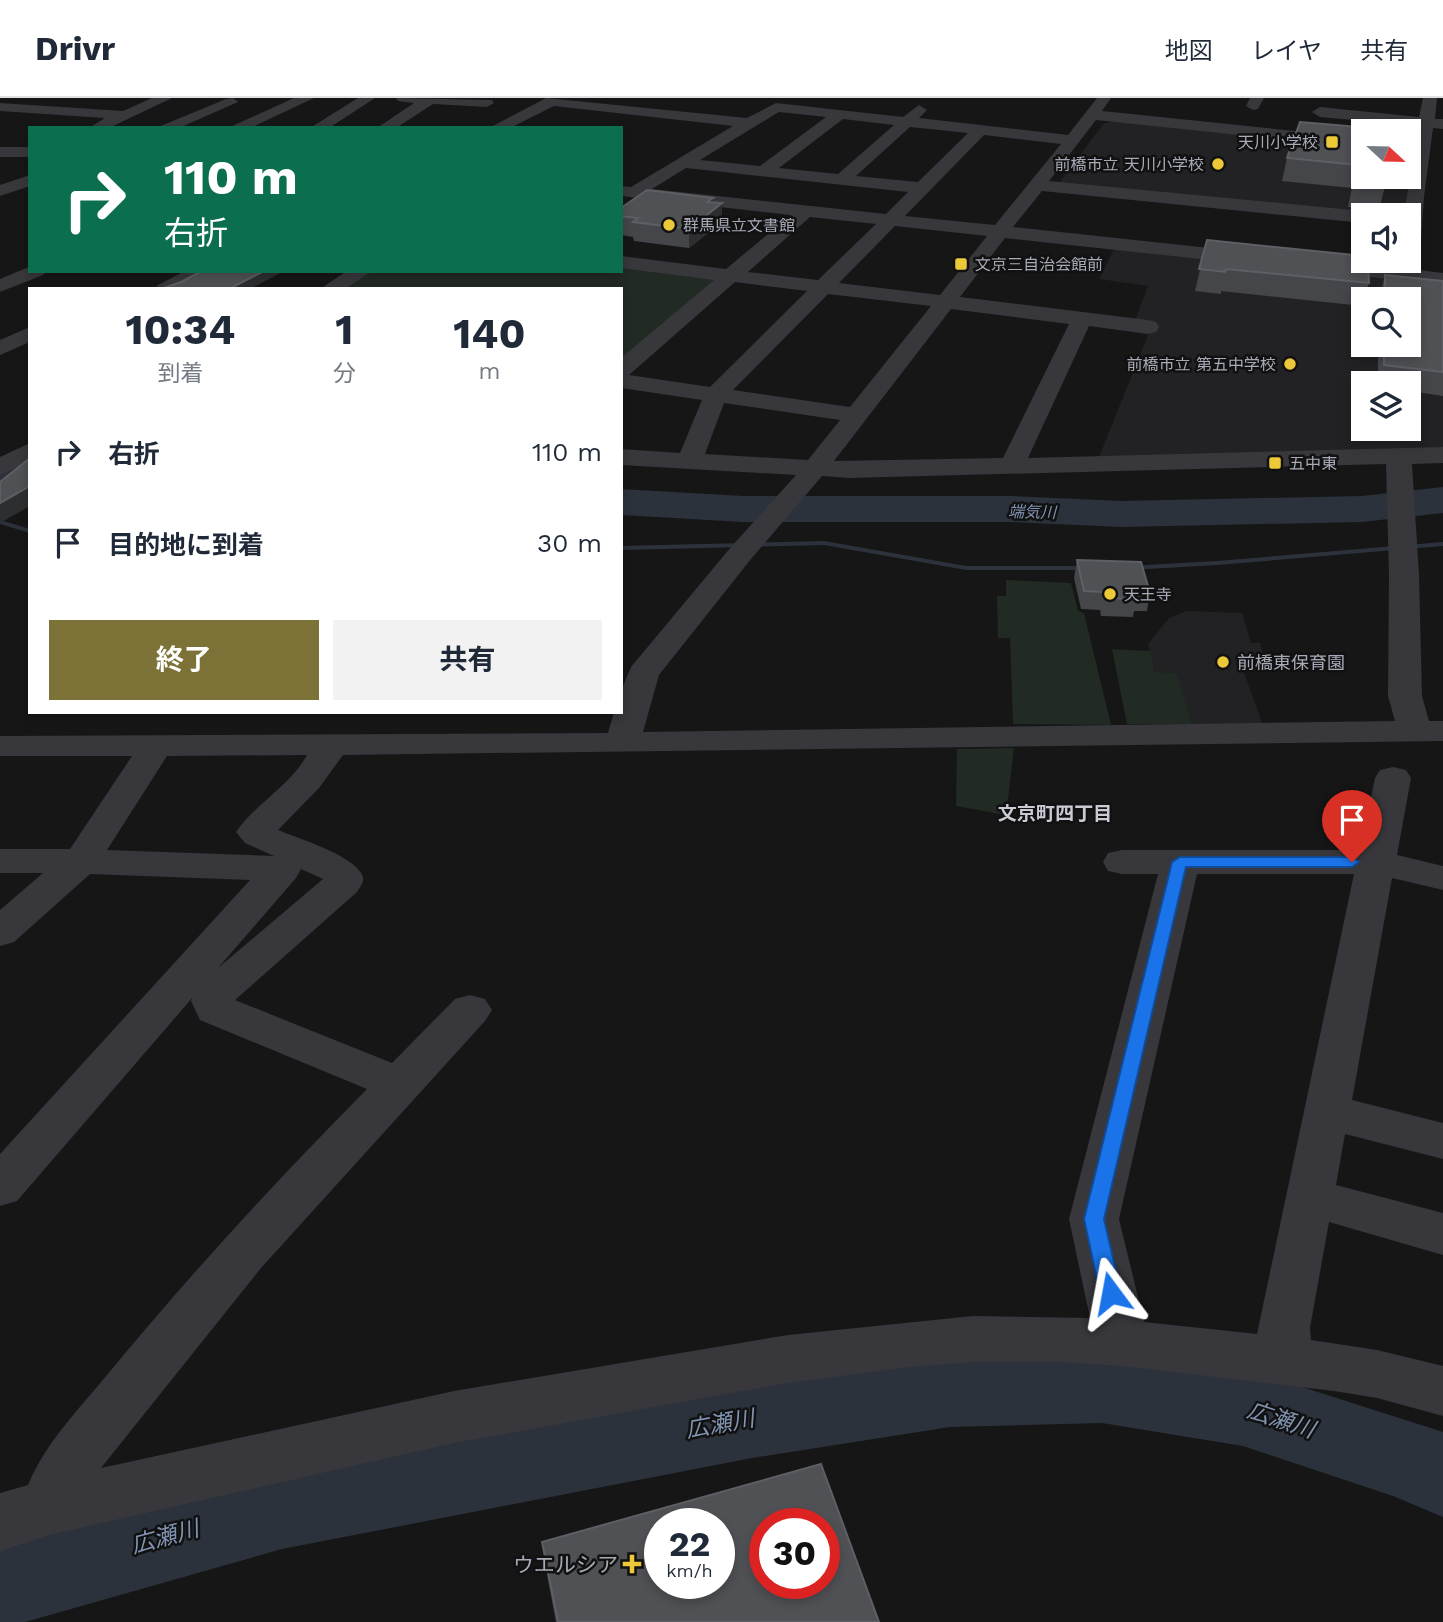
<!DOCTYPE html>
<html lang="ja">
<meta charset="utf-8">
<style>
:root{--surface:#fff;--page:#f2f2f3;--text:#1f2937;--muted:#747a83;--line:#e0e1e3;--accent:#7c7137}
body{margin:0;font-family:"Work Sans","Noto Sans JP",sans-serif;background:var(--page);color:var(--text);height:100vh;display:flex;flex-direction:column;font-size:26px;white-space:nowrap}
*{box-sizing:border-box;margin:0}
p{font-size:23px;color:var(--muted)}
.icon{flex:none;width:38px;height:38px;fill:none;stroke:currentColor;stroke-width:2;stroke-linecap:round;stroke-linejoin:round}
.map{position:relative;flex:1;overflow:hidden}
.panel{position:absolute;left:28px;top:189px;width:595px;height:427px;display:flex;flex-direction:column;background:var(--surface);border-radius:0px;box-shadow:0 4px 10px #0003}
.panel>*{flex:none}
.hud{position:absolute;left:28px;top:28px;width:595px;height:147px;border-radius:0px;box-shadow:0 4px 10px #0003;background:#0b6e4f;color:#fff;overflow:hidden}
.needle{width:46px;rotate:112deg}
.controls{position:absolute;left:1351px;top:21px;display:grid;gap:14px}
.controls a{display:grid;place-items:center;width:70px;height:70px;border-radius:0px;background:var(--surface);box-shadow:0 4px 10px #0003;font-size:35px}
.speed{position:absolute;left:644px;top:1410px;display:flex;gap:14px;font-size:35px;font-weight:700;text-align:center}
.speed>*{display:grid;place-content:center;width:91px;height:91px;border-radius:50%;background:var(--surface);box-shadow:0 4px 10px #0003;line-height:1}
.speed small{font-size:18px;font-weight:400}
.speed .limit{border:10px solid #d22;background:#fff;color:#111}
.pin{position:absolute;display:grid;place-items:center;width:60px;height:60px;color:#fff;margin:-72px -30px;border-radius:50% 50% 50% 0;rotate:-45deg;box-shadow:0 0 7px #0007}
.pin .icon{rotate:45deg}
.me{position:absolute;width:77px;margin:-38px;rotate:347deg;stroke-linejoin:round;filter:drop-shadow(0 0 5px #0008)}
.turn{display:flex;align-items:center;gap:24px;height:147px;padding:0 21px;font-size:32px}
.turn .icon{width:91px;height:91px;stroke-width:2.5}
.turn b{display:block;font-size:49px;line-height:60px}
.eta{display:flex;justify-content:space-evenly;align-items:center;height:119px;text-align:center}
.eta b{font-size:42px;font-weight:700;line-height:49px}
.button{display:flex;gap:14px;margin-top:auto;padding:14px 21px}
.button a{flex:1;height:80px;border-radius:0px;background:var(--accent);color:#fff;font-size:28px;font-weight:700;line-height:80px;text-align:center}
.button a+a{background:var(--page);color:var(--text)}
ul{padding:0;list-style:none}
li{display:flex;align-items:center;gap:21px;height:91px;padding:0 21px}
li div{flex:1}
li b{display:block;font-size:26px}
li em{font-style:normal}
header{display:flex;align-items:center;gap:42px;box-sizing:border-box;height:98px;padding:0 35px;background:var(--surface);border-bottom:2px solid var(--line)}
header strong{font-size:33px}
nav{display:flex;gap:38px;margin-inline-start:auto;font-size:24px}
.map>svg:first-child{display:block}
</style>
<header>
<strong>Drivr</strong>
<nav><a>地図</a><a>レイヤ</a><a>共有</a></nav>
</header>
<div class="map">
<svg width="1443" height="1524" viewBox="0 0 1443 1524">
<rect width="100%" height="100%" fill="#161617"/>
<g fill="#222224" fill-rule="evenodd">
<path d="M1119,23L1363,49V79H1409V53L1418,54L1409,119L1058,86L1104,25Z"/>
<path d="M1114,151L1443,186V351L1099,359L1152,227L1134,225L1148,188L1099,181ZM1363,201H1409V247H1363ZM1363,285H1409V331H1363Z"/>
<path d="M1187,513L1242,515L1251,545H1260L1266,565L1240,564L1263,627L1192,626L1177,576L1155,574L1148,546L1169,520Z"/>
</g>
<g fill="#222a24">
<path d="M621,164L732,177L621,272V191H330L362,173H621Z"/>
<path d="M1006,482L1071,485L1078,513L1084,515L1111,627L1013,626L1010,540H998L997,498H1006Z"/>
<path d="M1112,551L1150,553L1155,574L1177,575L1192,626H1127Z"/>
<path d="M1014,650L1006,717L956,708L957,651Z"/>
</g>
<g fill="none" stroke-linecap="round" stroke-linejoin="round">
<g fill="#2c323b" fill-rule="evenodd">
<path d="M0,422L30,431V435L0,426Z"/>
<path d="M824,443L966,468H1086L1090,470L1086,472H966L824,447L621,452V448Z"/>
<path d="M1443,444V448L1217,467L1129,472L1125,470L1129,468L1217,463Z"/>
</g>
<g fill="#2c323b" fill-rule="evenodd">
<path d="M0,359L30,364V388L0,383Z"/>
<path d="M1443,389V415L1362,424L1121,429L1011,424H743L621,417V391L743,398H1011L1121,403L1362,398Z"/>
<path d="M1102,1249L1243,1270L1443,1334V1419L1393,1398L1243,1348L1102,1325L950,1329L752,1360L282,1451L25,1524H0V1437L282,1365L752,1280L950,1253Z"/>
</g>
<g fill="#37373c" fill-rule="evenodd">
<path d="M152,0H172L109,30L92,28L105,20L0,13V5L123,13Z"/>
<path d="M294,0H314L250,30H228Z"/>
<path d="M358,0H375L329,30H310Z"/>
<path d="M396,0L492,2L494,5L487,9L433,6L396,30H377L414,5L398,3Z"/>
<path d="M546,0L747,20L776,5L903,19L919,7L927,12L919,20L1068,37L1097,0H1111L1102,13L1363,40V50L1096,22L1049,83L1363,113L1371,117H1363V125L1042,93L1013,129L1256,155L1263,157L1266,161L1263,165L1256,167L1005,140L960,199L1148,222L1156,224L1159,229L1156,234L1148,236L1089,228L1028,360L1443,349V365L1412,366L1419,477L1422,598L1429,623H1443V643L343,657L319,690L278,732C297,740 357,758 363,779C364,785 360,789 357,794L235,902L392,965L455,901L470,897L485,901L492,912L485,923L261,1170L101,1370L454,1293L788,1237L973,1218L1090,1220L1069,1121L1158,776H1122L1108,773L1103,764L1108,755L1122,752H1360L1375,680L1380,672L1393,669L1406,672L1411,680L1397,757L1443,768V792L1392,780L1352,1002L1443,1025V1061L1345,1036L1336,1087L1443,1115V1157L1329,1124L1310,1230L1311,1242L1377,1252L1443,1268V1318L1377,1300L1334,1293L1122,1268L1060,1264H973L910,1269L788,1285L454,1345L49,1437L0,1453V1395L28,1387C47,1342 81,1309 112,1271C192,1174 278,1081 367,991L200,922L191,903L193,899L17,1103L0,1108V1056L250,782L90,776L14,844L0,848V812L43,775H0V751H70L132,658H0V638L608,635L614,614H621V593L631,569L731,449L796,377L621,367V351L680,355L702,302L621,290V260L714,182L621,170V158L726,171L791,117L621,98V88L631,89L733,28L554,8L510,30H489ZM779,14L826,19L760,68L700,62ZM843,21L894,27L838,76L779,70ZM910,29L968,35L918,84L856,78ZM984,37L1061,46L995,127L905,118ZM686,70L908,94L886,116L652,91ZM810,119L876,126L818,182L748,174ZM895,128L987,138L940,197L839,185ZM735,184L807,193L710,289L629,277ZM828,196L931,208L850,309L733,292ZM951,211L1069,226L1003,360L834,363ZM724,305L840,322L808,362L705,356ZM1386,366L1389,477L1388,598L1395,623L643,634L659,577L751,461L822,378L849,380ZM307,657C290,688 256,705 236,734L245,745L274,758L107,752L167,658ZM301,771L323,781L218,870L296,780ZM1197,776H1354L1257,1236L1144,1224L1119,1121Z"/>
<path d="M1250,0H1264L1258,11L1253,12L1246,8Z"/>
<path d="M1423,0H1437L1435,21H1443V31L1433,30L1424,99L1419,172L1443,175V187L1309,172L1306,168L1309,164L1316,162L1399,170V163H1409V117H1404L1418,28L1320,19L1312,14L1320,9L1419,19Z"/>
<path d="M226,1L233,0L238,4L179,30H156Z"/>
<rect x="0" y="49" width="30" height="10"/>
<path d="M30,77V88L0,98V87Z"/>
<path d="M29,169L30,173H46L43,177L0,194V181Z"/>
<path d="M185,173H212L182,191H155L158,187Z"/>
<path d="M347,173H372L345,191H320Z"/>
<path d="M30,229V244L0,257V242Z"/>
<path d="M30,345V364L0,377V359Z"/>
</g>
</g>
<g fill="#444649">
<path d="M1300,24L1385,88L1379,112L1348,109L1352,90L1282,83L1287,60Z"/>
<path d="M713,104L722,124L689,150L634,143L633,139L621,137V110Z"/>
<path d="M1207,142L1369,185L1364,201H1363V208L1221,193V196L1195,193Z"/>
<path d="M1385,177L1443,183V298L1409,293V285H1378V247H1409V201H1379Z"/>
<path d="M1077,462L1150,495L1147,513H1134L1133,519L1101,518L1100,512L1081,511L1074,480Z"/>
<path d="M542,1444L879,1524H556L548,1482Z"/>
</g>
<g fill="#2d2e30">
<path d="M713,100V112L722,105V124L689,150V131L707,104Z"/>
<path d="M264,173H284L250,191H229Z"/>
<path d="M30,388V408L0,425V405Z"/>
</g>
<g fill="#4f5155" stroke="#5d5f64" stroke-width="2" fill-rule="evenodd">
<path d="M1300,24L1394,32V33H1363V79H1387L1385,88L1354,85L1358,67L1287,60Z"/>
<path d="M647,92L713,100L707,104L722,105L689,131L633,124L638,120L621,118V110Z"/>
<path d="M1207,142L1363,158V163H1368L1369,185L1226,171L1225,174L1199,171Z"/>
<path d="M202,173H264L229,191H161L181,184Z"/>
<path d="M1385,177L1443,183V274L1384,267V247H1409V201H1385Z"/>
<path d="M30,360V388L0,405V384Z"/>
<path d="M1077,462L1141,464L1150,495H1135L1137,501L1104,500L1103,494L1084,493Z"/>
<path d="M821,1366L879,1524H558L542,1444ZM660,1426H719V1486H660ZM765,1426H824V1486H765Z"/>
</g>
<path fill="#1a73e8" stroke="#114b97" stroke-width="2" d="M1180,759H1352L1359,764L1352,769H1186L1104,1121L1121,1195L1118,1202L1111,1205L1103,1202L1100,1195L1084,1121L1172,764Z"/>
<g fill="#edc838" stroke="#111112" stroke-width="2.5">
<rect x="1325" y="37" width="14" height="14" rx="3.5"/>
<circle cx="1218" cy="66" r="7"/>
<circle cx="669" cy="127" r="7"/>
<rect x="954" y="159" width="14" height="14" rx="3.5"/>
<circle cx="1290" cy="266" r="7"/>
<rect x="1268" y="358" width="14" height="14" rx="3.5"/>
<circle cx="1110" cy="496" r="7"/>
<circle cx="1223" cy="564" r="7"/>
<path d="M628.5 1455.5h7v7h7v7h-7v7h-7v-7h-7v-7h7z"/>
</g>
<g text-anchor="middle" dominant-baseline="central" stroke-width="5" stroke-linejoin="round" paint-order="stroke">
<g font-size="16" fill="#a8abb7" stroke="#111112" text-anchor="start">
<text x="1318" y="44" text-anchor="end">天川小学校</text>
<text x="1204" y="66" text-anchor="end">前橋市立 天川小学校</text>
<text x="683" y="127">群馬県立文書館</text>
<text x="975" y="166">文京三自治会館前</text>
<text x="1276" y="266" text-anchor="end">前橋市立 第五中学校</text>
<text x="1289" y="365">五中東</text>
<text x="1124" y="496">天王寺</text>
</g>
<g font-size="16" font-style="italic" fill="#8094b1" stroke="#111112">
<text transform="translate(1032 414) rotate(1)">端気川</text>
</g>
<g font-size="18" fill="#a8abb7" stroke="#111112" text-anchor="start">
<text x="1237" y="564">前橋東保育園</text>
</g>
<g font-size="19" font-weight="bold" fill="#c9cad3" stroke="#111112">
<text x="1055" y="715">文京町四丁目</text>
</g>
<g font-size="21" fill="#a8abb7" stroke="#111112" text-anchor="end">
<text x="618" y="1466">ウエルシア</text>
</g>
<g font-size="23" font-style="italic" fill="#8094b1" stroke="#111112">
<text transform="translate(1281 1322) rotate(18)">広瀬川</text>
<text transform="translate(720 1326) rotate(-10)">広瀬川</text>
<text transform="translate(165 1439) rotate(-15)">広瀬川</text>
</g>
</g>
</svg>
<div class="controls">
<a><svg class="needle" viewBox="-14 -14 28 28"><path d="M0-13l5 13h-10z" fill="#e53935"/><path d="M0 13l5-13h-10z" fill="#747a83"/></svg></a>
<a><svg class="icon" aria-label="sound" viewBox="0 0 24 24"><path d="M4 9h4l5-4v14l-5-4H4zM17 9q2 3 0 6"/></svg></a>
<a><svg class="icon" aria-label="search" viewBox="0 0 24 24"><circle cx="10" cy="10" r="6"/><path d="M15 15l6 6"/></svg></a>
<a><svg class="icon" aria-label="layers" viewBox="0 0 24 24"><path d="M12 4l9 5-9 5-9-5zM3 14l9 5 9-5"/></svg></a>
</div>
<div class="speed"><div>22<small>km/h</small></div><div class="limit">30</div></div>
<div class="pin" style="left:1352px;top:764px;background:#d93025"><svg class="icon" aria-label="arrive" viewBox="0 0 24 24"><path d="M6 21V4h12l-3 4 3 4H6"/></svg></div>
<svg class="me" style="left:1111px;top:1195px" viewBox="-20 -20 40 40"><path d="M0-17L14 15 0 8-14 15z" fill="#1a73e8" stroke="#fff" stroke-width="4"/></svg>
<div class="hud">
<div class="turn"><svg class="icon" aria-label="right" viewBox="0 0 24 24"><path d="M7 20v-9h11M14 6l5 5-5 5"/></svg><div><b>110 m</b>右折</div></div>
</div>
<section class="panel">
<div class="eta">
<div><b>10:34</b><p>到着</p></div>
<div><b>1</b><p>分</p></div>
<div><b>140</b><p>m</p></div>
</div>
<ul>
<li><svg class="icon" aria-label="right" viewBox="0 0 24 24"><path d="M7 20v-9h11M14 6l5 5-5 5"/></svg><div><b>右折</b></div><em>110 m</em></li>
<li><svg class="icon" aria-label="arrive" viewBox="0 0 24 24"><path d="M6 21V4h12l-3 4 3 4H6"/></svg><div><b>目的地に到着</b></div><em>30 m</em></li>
</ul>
<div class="button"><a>終了</a><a>共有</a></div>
</section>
</div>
